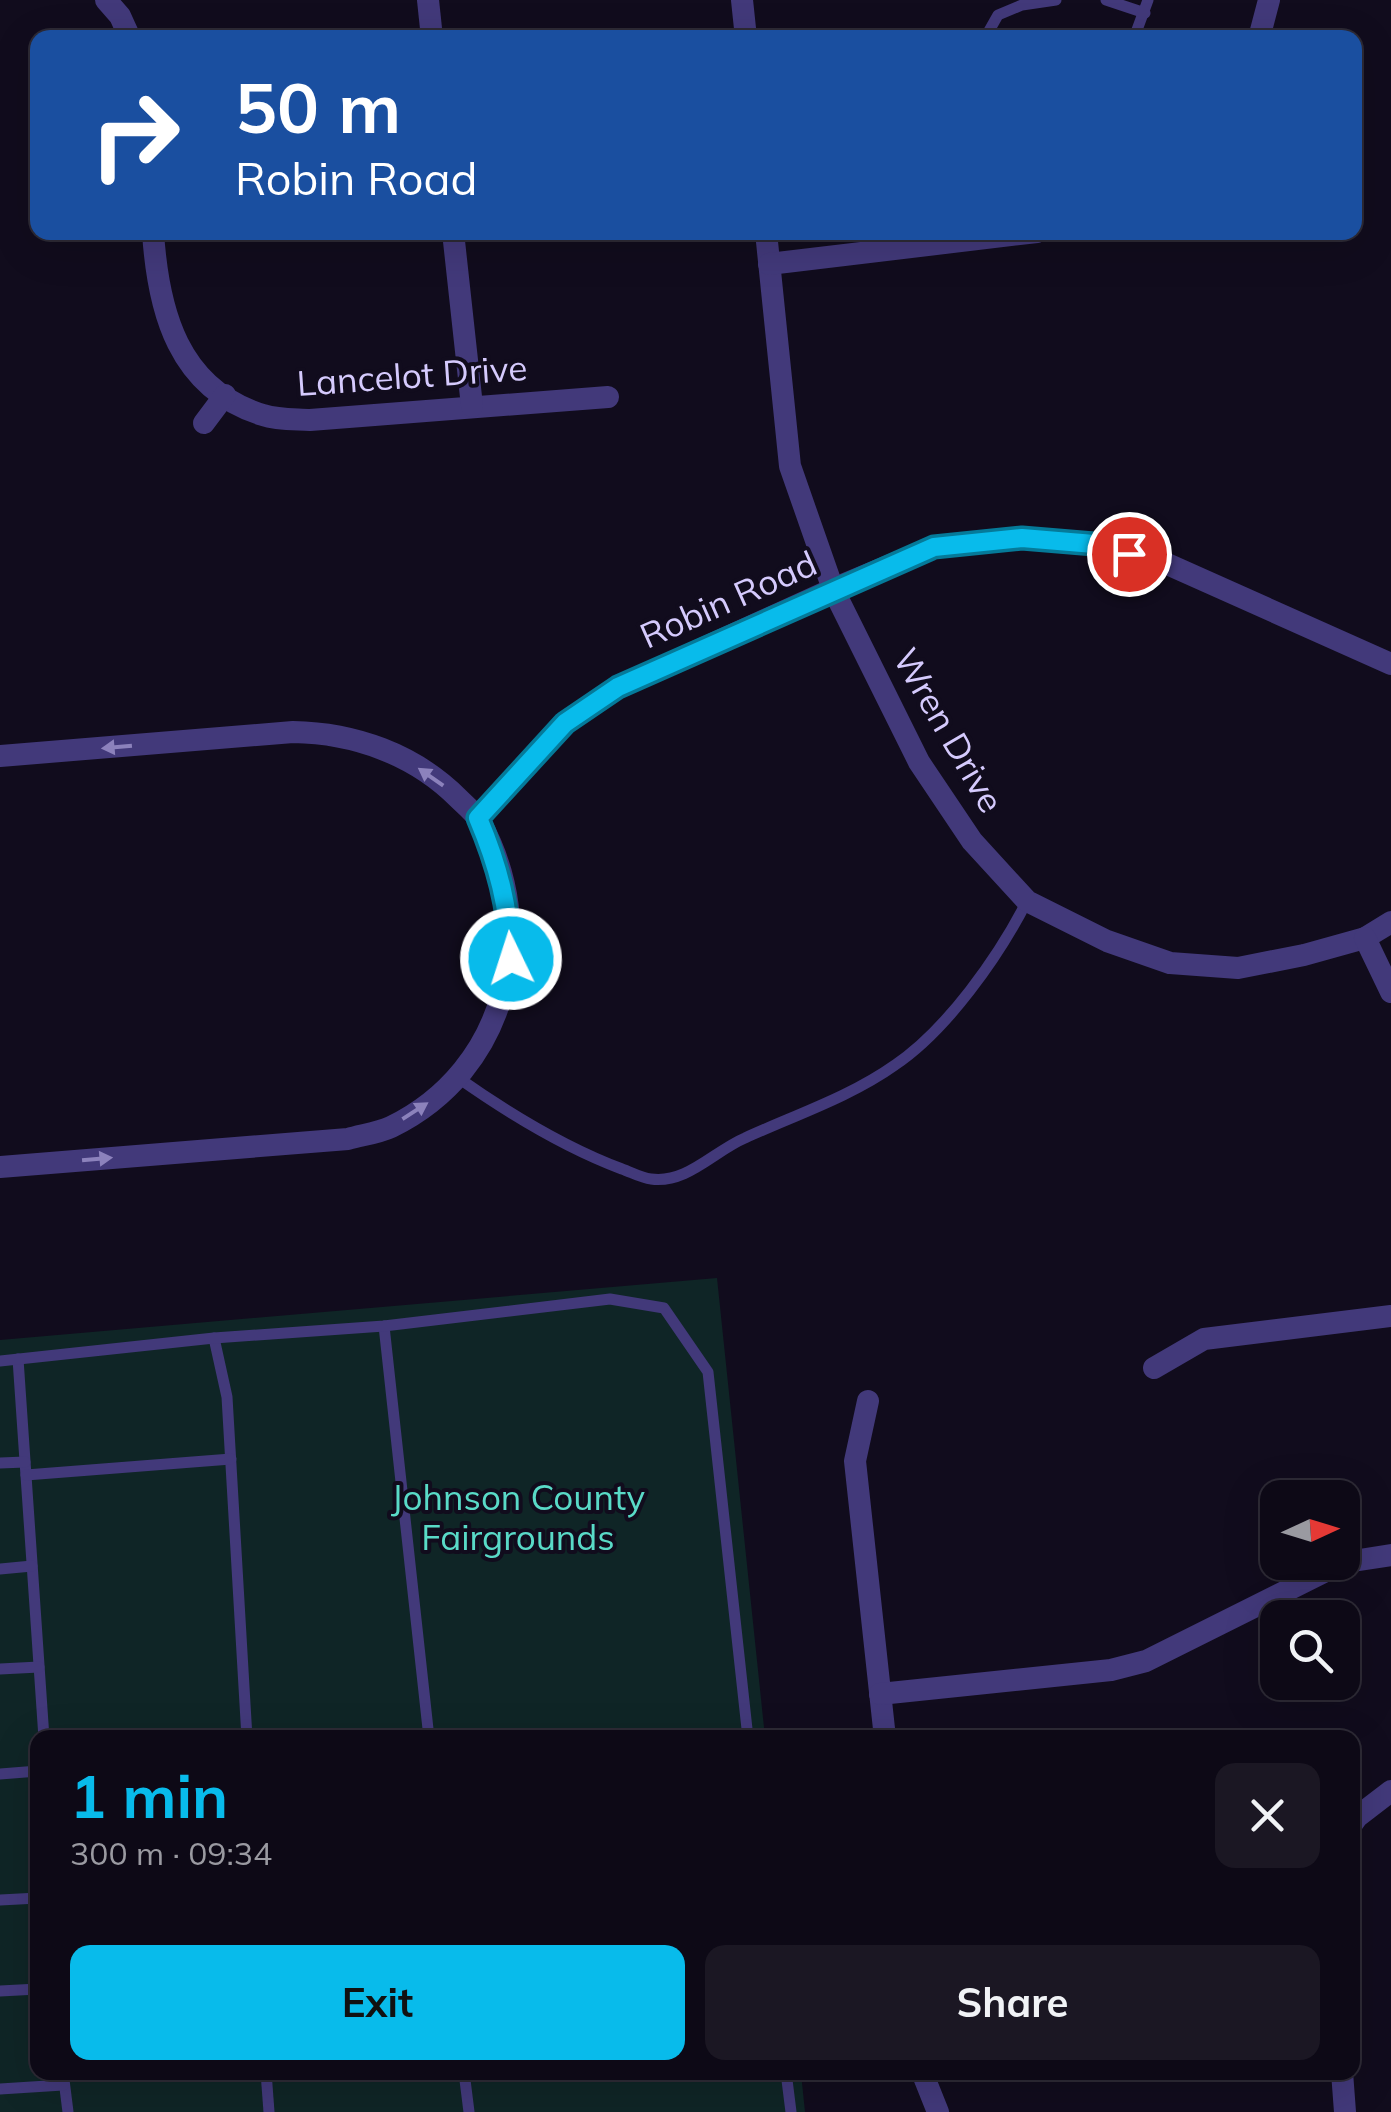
<!DOCTYPE html>
<meta charset="utf-8">
<style>
:root{--surface:#0d0916;--page:#1b1723;--text:#f1f3f6;--muted:#9a9aa1;--line:#2d2a35;--accent:#08bbeb}
body{margin:0;font-family:Mulish,sans-serif;background:var(--page);color:var(--text);height:100vh;display:flex;flex-direction:column;font-size:38px;white-space:nowrap}
*{box-sizing:border-box;margin:0}
p{font-size:32px;color:var(--muted)}
.icon{flex:none;width:55px;height:55px;fill:none;stroke:currentColor;stroke-width:2;stroke-linecap:round;stroke-linejoin:round}
.map{position:relative;flex:1;overflow:hidden}
.details{position:absolute;left:30px;top:1730px;width:1330px;height:350px;display:flex;flex-direction:column;background:var(--surface);border-radius:20px;box-shadow:0 10px 40px #0002,0 0 0 2px var(--line)}
.details>*{flex:none}
.guide{position:absolute;left:30px;top:30px;width:1332px;height:210px;border-radius:20px;box-shadow:0 10px 40px #0002,0 0 0 2px var(--line);background:#1a4fa0;color:#fff;overflow:hidden}
.needle{width:65px;rotate:86deg}
.tools{position:absolute;left:1260px;top:1480px;display:grid;gap:20px}
.tools a{display:grid;place-items:center;width:100px;height:100px;border-radius:20px;background:var(--surface);box-shadow:0 10px 40px #0002,0 0 0 2px var(--line);font-size:50px}
.pin{position:absolute;display:grid;place-items:center;width:85px;height:85px;color:#fff;margin:-42px;border:5px solid #fff;border-radius:50%;box-shadow:0 2px 10px #0007}
.me{position:absolute;width:110px;margin:-55px;rotate:356deg;stroke-linejoin:round;filter:drop-shadow(0 0 8px #0008)}
.turn{display:flex;align-items:center;gap:35px;height:210px;padding:0 40px;font-size:45px}
.turn .icon{width:130px;height:130px;stroke-width:2.5}
.turn b{display:block;font-size:70px;line-height:85px}
.round{display:grid;place-items:center;flex:none;width:105px;height:105px;border-radius:20px;background:var(--page)}
.head{display:flex;align-items:center;justify-content:space-between;height:170px;padding:0 40px}
h1{font-size:60px;font-weight:700;line-height:75px;color:var(--accent)}
.primary-button{display:flex;gap:20px;margin-top:auto;padding:20px 40px}
.primary-button a{flex:1;height:115px;border-radius:20px;background:var(--accent);color:#111;font-size:40px;font-weight:700;line-height:115px;text-align:center}
.primary-button a+a{background:var(--page);color:var(--text)}
.map>svg:first-child{display:block}
</style>
<div class="map">
<svg width="1391" height="2112" viewBox="0 0 1391 2112">
<rect width="100%" height="100%" fill="#110c1d"/>
<path fill="#0f2526" d="M717,1278L765,1737L38,1738V2072L801,2073L805,2112H0V1340Z"/>
<g fill="none" stroke-linecap="round" stroke-linejoin="round">
<g stroke="#42397a" stroke-width="11">
<path d="M1106,0L1145,13"/>
<path d="M985,38L998,15L1022,5L1056,0"/>
<path d="M1134,38L1148,0"/>
<path d="M457,1077C508,1113 563,1147 622,1169C631,1172 641,1178 651,1179C687,1184 714,1151 745,1138C795,1115 850,1097 895,1065C947,1030 999,956 1027,901"/>
<path d="M384,1326L429,1738"/>
<path d="M214,1338L227,1397L247,1738"/>
<path d="M18,1359L44,1738"/>
<path d="M0,1361L214,1338L384,1326L610,1299L664,1308L708,1372L748,1738H745"/>
<path d="M0,1463L25,1462"/>
<path d="M26,1475L231,1459"/>
<path d="M0,1569L32,1566"/>
<path d="M0,1669L39,1667"/>
<path d="M0,1774L38,1771"/>
<path d="M0,1900L38,1898"/>
<path d="M0,1991L38,1989"/>
<path d="M63,2072L68,2112"/>
<path d="M266,2072L269,2112"/>
<path d="M464,2072L469,2112"/>
<path d="M786,2072L791,2112"/>
<path d="M0,2089L63,2085"/>
</g>
<g stroke="#42397a" stroke-width="22">
<path d="M106,0L120,16L130,38"/>
<path d="M428,0L432,38"/>
<path d="M742,0L746,38"/>
<path d="M1259,38L1269,0"/>
<path d="M153,232C158,311 178,389 263,415C278,420 295,419 310,420L608,397"/>
<path d="M453,232L472,406"/>
<path d="M766,232L790,466L833,589L919,762L972,841L1027,901L1107,941L1170,963L1238,968L1304,955L1365,938L1391,922"/>
<path d="M769,264L1037,232"/>
<path d="M204,423L225,395"/>
<path d="M0,756L293,732C354,733 414,754 458,798C465,805 474,812 479,820C541,930 508,1070 391,1127C378,1133 362,1135 348,1139L0,1167"/>
<path d="M478,818L565,723L618,687L833,589L934,547L1021,538L1094,544L1165,563L1391,664"/>
<path d="M1365,938L1391,992"/>
<path d="M1154,1368L1204,1339L1391,1316"/>
<path d="M868,1401L855,1461L885,1738"/>
<path d="M880,1694L1111,1670L1146,1661L1332,1568L1353,1561L1391,1555"/>
<path d="M1352,1824L1357,1817L1391,1791"/>
<path d="M922,2072L938,2112"/>
<path d="M1342,2072L1345,2112"/>
</g>
</g>
<defs><path id="oneway-solid" d="M-6-.8H1V-3.2L6.5 0L1 3.2V.8H-6Z" transform="scale(2.5)"/></defs>
<g fill="#8c82bc">
<use href="#oneway-solid" transform="translate(117 747) rotate(175)"/>
<use href="#oneway-solid" transform="translate(431 777) rotate(-145)"/>
<use href="#oneway-solid" transform="translate(415 1111) rotate(-33)"/>
<use href="#oneway-solid" transform="translate(97 1159) rotate(-5)"/>
</g>
<g fill="none" stroke-linecap="round" stroke-linejoin="round">
<g stroke="#057a99" stroke-width="25">
<path id="route" d="M511,959C509,907 498,865 478,818L565,723L618,687L934,547L1022,538L1094,544L1129,554"/>
</g>
<use href="#route" stroke="#08bbeb" stroke-width="18"/>
</g>
<g text-anchor="middle" dominant-baseline="central" stroke-width="8" stroke-linejoin="round" paint-order="stroke">
<g font-size="35" fill="#d5cafd" stroke="#110c1d">
<text transform="translate(412 375) rotate(-4)">Lancelot Drive</text>
<text transform="translate(728 599) rotate(-24)">Robin Road</text>
<text transform="translate(949 730) rotate(60)">Wren Drive</text>
</g>
<g font-size="35" fill="#59dac7" stroke="#110c1d">
<text x="518" y="1497">Johnson County<tspan x="518" dy="40">Fairgrounds</tspan></text>
</g>
</g>
</svg>
<div class="tools">
<a><svg class="needle" viewBox="-14 -14 28 28"><path d="M0-13l5 13h-10z" fill="#e53935"/><path d="M0 13l5-13h-10z" fill="#9a9aa1"/></svg></a>
<a><svg class="icon" aria-label="search" viewBox="0 0 24 24"><circle cx="10" cy="10" r="6"/><path d="M15 15l6 6"/></svg></a>
</div>
<div class="pin" style="left:1129px;top:554px;background:#d93025"><svg class="icon" aria-label="arrive" viewBox="0 0 24 24"><path d="M6 21V4h12l-3 4 3 4H6"/></svg></div>
<svg class="me" style="left:511px;top:959px" viewBox="-20 -20 40 40"><circle r="17" fill="#08bbeb" stroke="#fff" stroke-width="3"/><path d="M0-11L8 9 0 5-8 9z" fill="#fff"/></svg>
<div class="guide">
<div class="turn"><svg class="icon" aria-label="right" viewBox="0 0 24 24"><path d="M7 20v-9h11M14 6l5 5-5 5"/></svg><div><b>50 m</b>Robin Road</div></div>
</div>
<section class="details">
<div class="head"><div><h1>1 min</h1><p>300 m · 09:34</p></div><a class="round"><svg class="icon" aria-label="close" viewBox="0 0 24 24"><path d="M6 6l12 12M18 6L6 18"/></svg></a></div>
<div class="primary-button"><a>Exit</a><a>Share</a></div>
</section>
</div>
